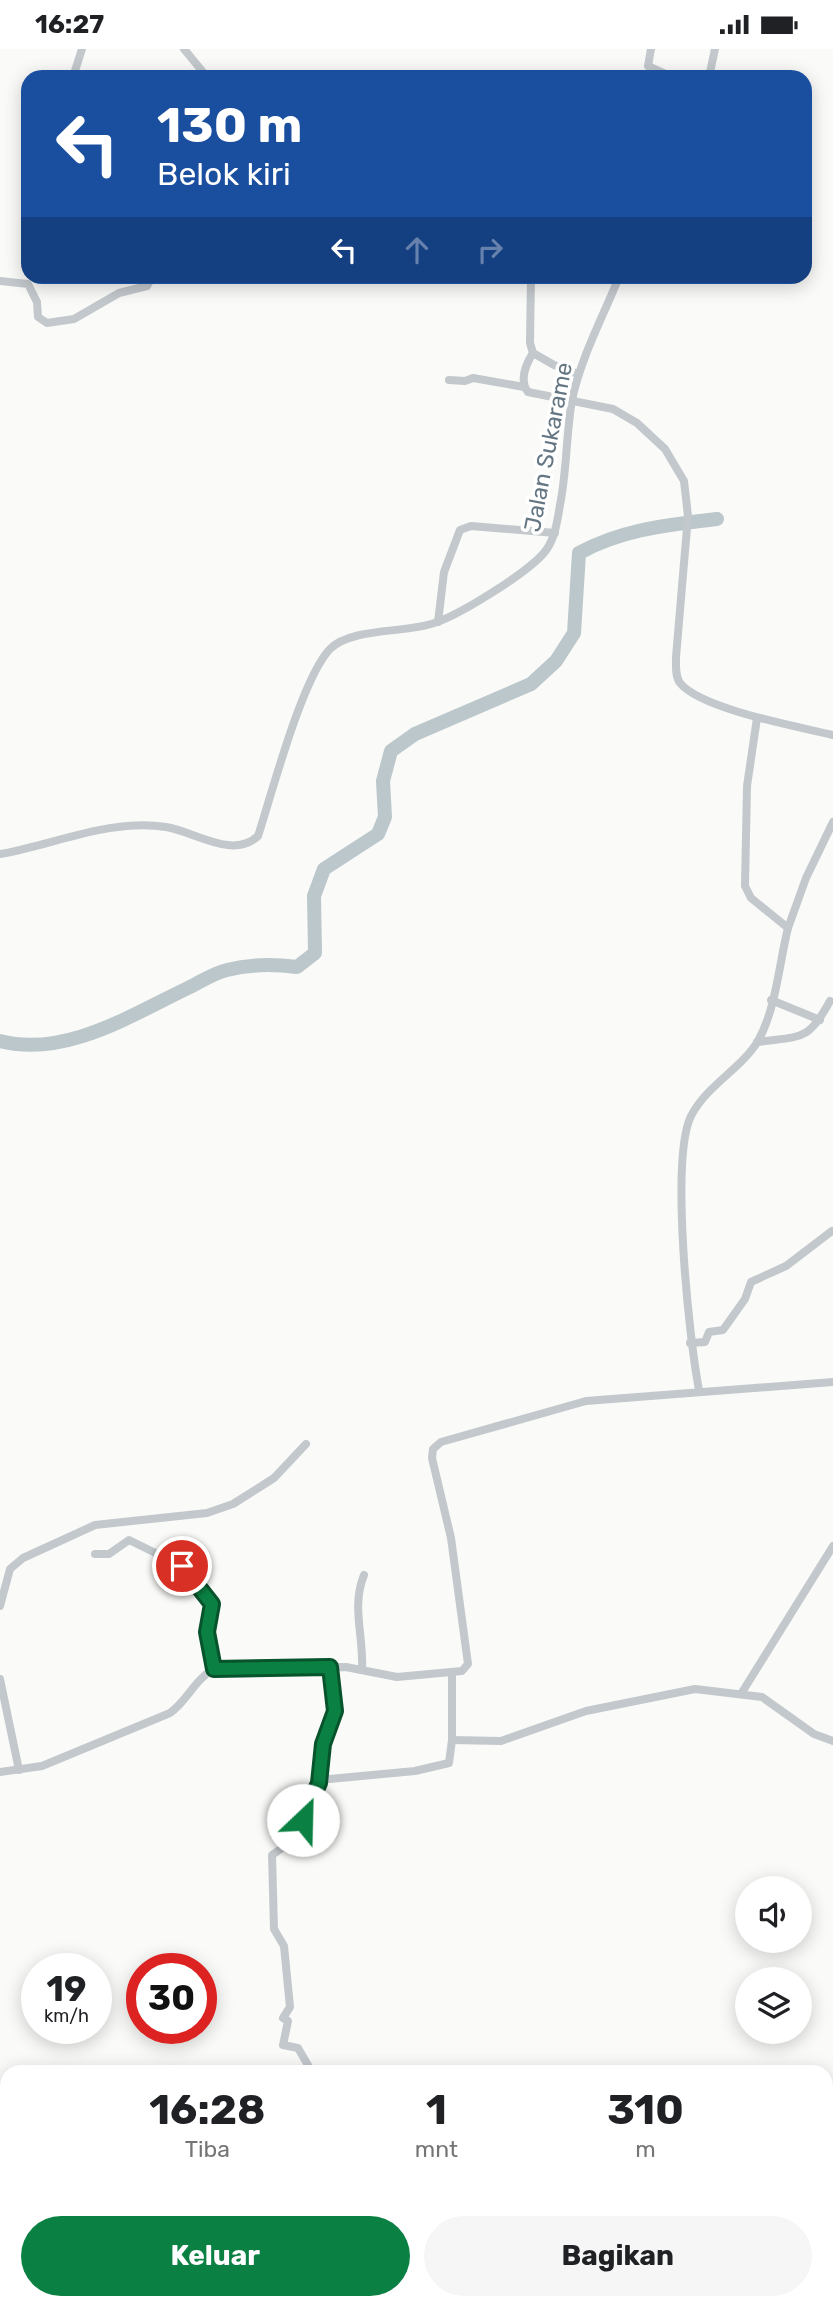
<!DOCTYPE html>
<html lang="id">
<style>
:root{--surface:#fff;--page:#f6f6f6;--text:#202124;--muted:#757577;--accent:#0b8043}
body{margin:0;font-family:Rubik,sans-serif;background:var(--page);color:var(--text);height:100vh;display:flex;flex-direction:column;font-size:26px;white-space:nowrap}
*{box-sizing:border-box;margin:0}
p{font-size:23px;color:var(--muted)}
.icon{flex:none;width:38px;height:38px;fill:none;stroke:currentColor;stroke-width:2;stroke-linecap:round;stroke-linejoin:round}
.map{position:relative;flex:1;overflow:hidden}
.sheet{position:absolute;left:0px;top:2016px;width:833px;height:245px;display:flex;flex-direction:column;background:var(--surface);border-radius:21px 21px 0 0;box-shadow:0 4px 18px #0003}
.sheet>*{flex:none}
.banner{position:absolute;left:21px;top:21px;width:791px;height:214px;border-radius:21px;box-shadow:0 4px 18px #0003;background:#1a4fa0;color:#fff;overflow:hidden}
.tools{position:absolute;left:735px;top:1827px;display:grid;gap:14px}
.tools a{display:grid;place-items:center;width:77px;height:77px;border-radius:50%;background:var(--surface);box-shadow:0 4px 18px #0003;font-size:35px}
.speed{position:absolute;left:21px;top:1904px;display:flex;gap:14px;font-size:35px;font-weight:700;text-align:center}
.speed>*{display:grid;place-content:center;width:91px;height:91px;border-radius:50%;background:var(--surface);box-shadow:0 4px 18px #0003;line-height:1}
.speed small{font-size:18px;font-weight:400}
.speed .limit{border:10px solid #d22;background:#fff;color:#111}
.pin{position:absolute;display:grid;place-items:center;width:60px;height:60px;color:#fff;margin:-30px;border:4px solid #fff;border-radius:50%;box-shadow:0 2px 7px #0007}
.me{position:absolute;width:77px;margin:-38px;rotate:24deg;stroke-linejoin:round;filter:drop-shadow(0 0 5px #0008)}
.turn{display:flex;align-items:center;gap:24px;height:147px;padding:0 21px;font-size:32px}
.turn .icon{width:91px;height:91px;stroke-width:2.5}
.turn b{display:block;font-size:49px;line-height:60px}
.lanes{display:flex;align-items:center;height:66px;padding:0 21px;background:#0003;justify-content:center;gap:35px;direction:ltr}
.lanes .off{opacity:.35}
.eta{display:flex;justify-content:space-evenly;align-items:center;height:119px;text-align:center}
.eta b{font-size:42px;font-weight:700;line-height:49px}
.action{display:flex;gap:14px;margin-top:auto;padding:14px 21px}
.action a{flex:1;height:80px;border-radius:42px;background:var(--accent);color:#fff;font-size:28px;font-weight:700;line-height:80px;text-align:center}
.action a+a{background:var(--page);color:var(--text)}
.status{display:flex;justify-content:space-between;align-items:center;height:49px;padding:0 35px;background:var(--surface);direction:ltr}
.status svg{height:19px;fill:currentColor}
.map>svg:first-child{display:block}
</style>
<div class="status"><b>16:27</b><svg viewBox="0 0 49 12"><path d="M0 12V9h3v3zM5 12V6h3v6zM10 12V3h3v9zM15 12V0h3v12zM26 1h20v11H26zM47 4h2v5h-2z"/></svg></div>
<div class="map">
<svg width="833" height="2261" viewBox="0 0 833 2261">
<rect width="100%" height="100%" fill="#fafaf8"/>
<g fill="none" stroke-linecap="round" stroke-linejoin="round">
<g stroke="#bbc7cb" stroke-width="14">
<path d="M0,992C65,1009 131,966 188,939C200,933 214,924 227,921C250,915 273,915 297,918L315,904L314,847L324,820L378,785L385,768L383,732L391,702L415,685L531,635L556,612L574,584L579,504C623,480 668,476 717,470"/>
<path d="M832,2261L833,2257"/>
</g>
<g stroke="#c3c8cc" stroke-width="8">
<path d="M184,0L207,28"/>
<path d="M651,0L648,17L672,28"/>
<path d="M73,28L82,0"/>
<path d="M709,28L715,0"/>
<path d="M531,228L530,294L533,304L554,316L578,325"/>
<path d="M0,232L28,235L37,253L38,268L47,274L74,270L119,244L147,237L152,228"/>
<path d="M533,304C526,315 519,331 528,343L613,360L637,374L665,400L684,432L688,467L676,608C676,617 675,627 680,634C701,660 799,678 833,686"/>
<path d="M449,331L465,332L473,329L524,338"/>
<path d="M438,573L444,523L460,481L471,477L555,484"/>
<path d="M0,805C53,796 111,769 166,778C194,782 233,811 258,787C272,744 302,629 330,600C351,579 402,584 431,575C457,568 525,525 543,505C555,492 557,473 560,456C567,421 566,386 572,351C581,308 603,268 619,228"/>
<path d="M788,879L806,829L833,773"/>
<path d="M771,951L820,971"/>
<path d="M757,993C801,987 808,993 830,952"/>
<path d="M690,1294L705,1293L709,1283L723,1281L745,1250L751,1233L786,1217L832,1182"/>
<path d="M699,1341C689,1289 670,1110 691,1067C707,1036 741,1020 758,992C776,960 779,915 788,879L751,849L745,837L747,737L757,669"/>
<path d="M95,1505H109L129,1491L180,1516L212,1555L207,1587L214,1620"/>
<path d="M0,1557L10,1520L23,1509L95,1476L207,1464L233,1455L274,1429L306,1395"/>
<path d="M362,1621C364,1587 351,1558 364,1526"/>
<path d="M0,1630L19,1721"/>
<path d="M741,1645L833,1497"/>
<path d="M452,1691L501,1692L586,1662L695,1640L762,1648L814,1685L833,1692"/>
<path d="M0,1723L42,1717L170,1664C188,1651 194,1631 214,1620L346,1618L397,1628L462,1622L468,1615L451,1489L432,1409L433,1400L441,1393L586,1352L833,1333"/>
<path d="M319,1731L415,1722L449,1714L452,1691V1625"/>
<path d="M312,2023L298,1999L283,1996L288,1972L283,1969L290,1958L284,1897L274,1880L272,1806L294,1791L319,1734L323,1695L335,1659L330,1618"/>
<path d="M826,2070H833"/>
<path d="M122,2261L126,2254"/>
<path d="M392,2261L396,2254"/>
</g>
</g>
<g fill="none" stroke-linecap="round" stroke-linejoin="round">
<g stroke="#07532c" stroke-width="18">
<path id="route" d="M182,1517L212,1555L207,1583L214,1620L330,1618L335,1662L323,1695L319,1734L303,1771"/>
</g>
<use href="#route" stroke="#0b8043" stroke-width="12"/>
</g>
<g text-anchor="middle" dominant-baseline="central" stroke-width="7" stroke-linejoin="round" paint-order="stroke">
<g font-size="23" fill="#657683" stroke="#fff">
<text transform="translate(548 398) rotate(-79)">Jalan Sukarame</text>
</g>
</g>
</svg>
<div class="tools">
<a><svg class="icon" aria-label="sound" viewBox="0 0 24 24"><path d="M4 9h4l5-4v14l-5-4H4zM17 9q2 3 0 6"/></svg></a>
<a><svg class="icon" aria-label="layers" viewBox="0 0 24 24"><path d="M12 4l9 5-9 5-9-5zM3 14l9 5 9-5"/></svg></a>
</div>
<div class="speed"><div>19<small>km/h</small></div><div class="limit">30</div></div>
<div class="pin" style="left:182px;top:1517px;background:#d93025"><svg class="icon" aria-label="arrive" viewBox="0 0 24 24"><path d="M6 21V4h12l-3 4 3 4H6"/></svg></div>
<svg class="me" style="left:303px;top:1771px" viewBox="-20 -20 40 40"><circle r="19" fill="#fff"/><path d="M0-13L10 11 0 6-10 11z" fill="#0b8043"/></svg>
<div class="banner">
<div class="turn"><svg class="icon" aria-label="left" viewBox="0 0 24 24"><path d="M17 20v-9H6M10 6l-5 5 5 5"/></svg><div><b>130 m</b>Belok kiri</div></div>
<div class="lanes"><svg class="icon" aria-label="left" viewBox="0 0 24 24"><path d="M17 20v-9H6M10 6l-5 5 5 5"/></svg><svg class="icon off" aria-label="ahead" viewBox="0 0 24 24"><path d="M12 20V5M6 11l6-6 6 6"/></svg><svg class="icon off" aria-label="right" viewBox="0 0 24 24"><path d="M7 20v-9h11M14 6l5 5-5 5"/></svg></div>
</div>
<section class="sheet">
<div class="eta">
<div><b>16:28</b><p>Tiba</p></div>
<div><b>1</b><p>mnt</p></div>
<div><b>310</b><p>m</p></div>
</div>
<div class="action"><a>Keluar</a><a>Bagikan</a></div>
</section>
</div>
